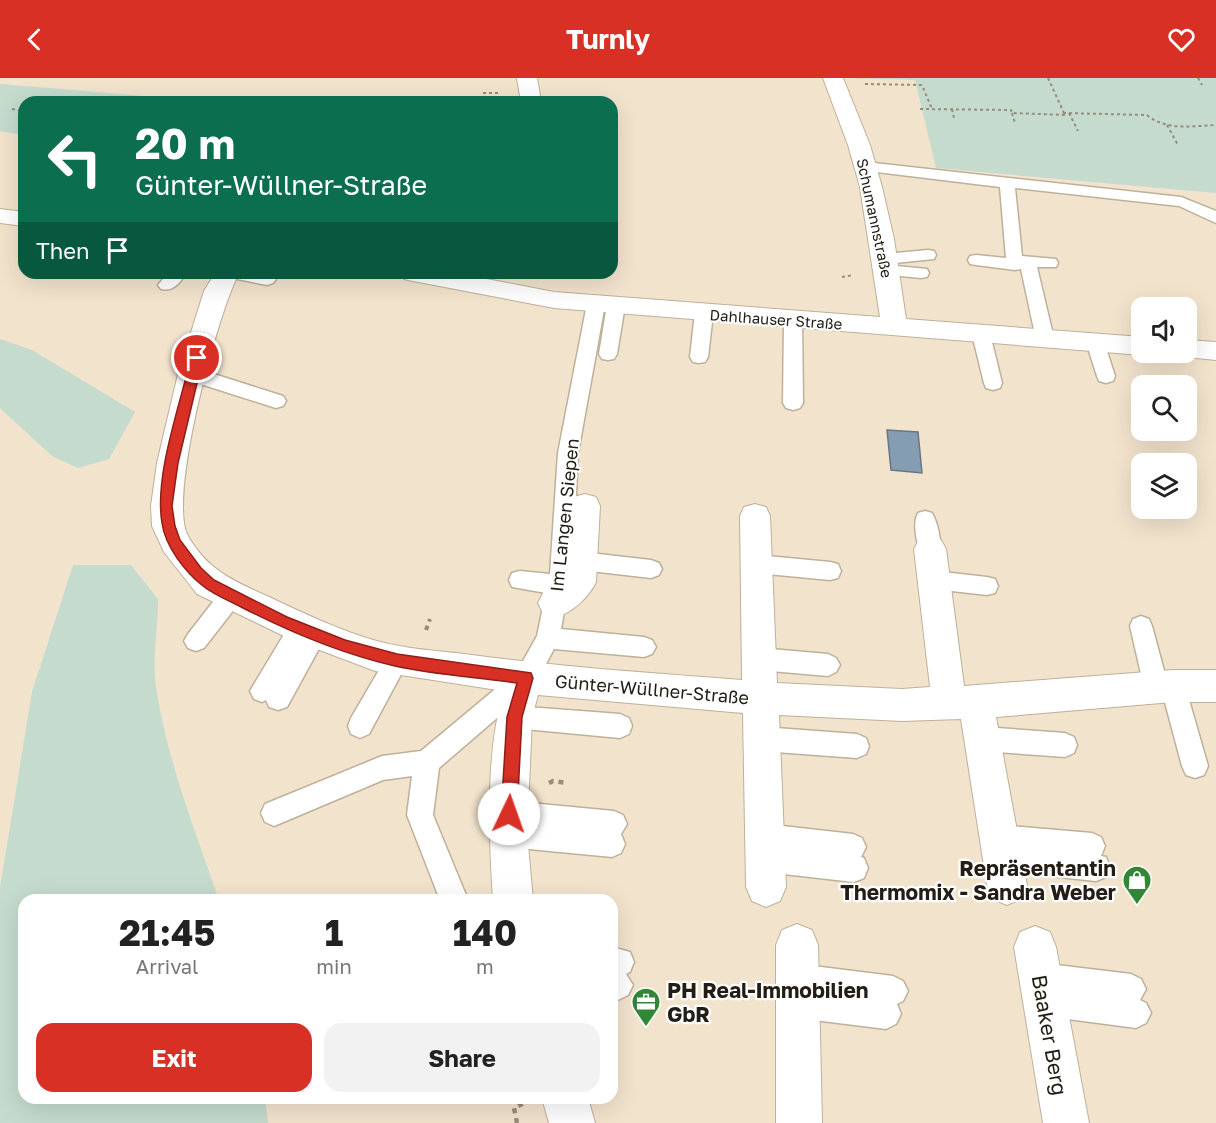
<!DOCTYPE html>
<meta charset="utf-8">
<style>
:root{--surface:#fff;--page:#f2f2f2;--text:#222;--muted:#767676;--accent:#d93025}
body{margin:0;font-family:"Golos Text",sans-serif;background:var(--page);color:var(--text);height:100vh;display:flex;flex-direction:column;font-size:22px;white-space:nowrap}
*{box-sizing:border-box;margin:0}
p{font-size:20px;color:var(--muted)}
.icon{flex:none;width:33px;height:33px;fill:none;stroke:currentColor;stroke-width:2;stroke-linecap:round;stroke-linejoin:round}
.map{position:relative;flex:1;overflow:hidden}
.side{position:absolute;left:18px;top:816px;width:600px;height:210px;display:flex;flex-direction:column;background:var(--surface);border-radius:18px;box-shadow:0 6px 24px #0002}
.side>*{flex:none}
.top-card{position:absolute;left:18px;top:18px;width:600px;height:183px;border-radius:18px;box-shadow:0 6px 24px #0002;background:#0b6e4f;color:#fff;overflow:hidden}
.tools{position:absolute;left:1131px;top:219px;display:grid;gap:12px}
.tools a{display:grid;place-items:center;width:66px;height:66px;border-radius:12px;background:var(--surface);box-shadow:0 6px 24px #0002;font-size:30px}
.pin{position:absolute;display:grid;place-items:center;width:51px;height:51px;color:#fff;margin:-26px;border:3px solid #fff;border-radius:50%;box-shadow:0 2px 6px #0007}
.me{position:absolute;width:66px;margin:-33px;rotate:3deg;stroke-linejoin:round;filter:drop-shadow(0 0 4px #0008)}
.turn{display:flex;align-items:center;gap:21px;height:126px;padding:0 18px;font-size:27px}
.turn .icon{width:78px;height:78px;stroke-width:2.5}
.turn b{display:block;font-size:42px;line-height:51px}
.then{display:flex;align-items:center;height:57px;padding:0 18px;background:#0003;gap:12px;font-size:22px}
.eta{display:flex;justify-content:space-evenly;align-items:center;height:102px;text-align:center}
.eta b{font-size:36px;font-weight:700;line-height:42px}
.button{display:flex;gap:12px;margin-top:auto;padding:12px 18px}
.button a{flex:1;height:69px;border-radius:18px;background:var(--accent);color:#fff;font-size:24px;font-weight:700;line-height:69px;text-align:center}
.button a+a{background:var(--page);color:var(--text)}
header{display:flex;justify-content:space-between;align-items:center;height:78px;padding:0 18px;background:var(--accent);color:#fff;font-size:27px;font-weight:700}
.map>svg:first-child{display:block}
</style>
<header><svg class="icon" aria-label="back" viewBox="0 0 24 24"><path d="M15 5l-7 7 7 7"/></svg>Turnly<svg class="icon" aria-label="heart" viewBox="0 0 24 24"><path d="M12 20l-8-8c-3-5 5-10 8-4 3-6 11-1 8 4z"/></svg></header>
<div class="map">
<svg width="1216" height="1045" viewBox="0 0 1216 1045">
<rect width="100%" height="100%" fill="#f2e3cd"/>
<g fill="#c4dbce">
<path d="M852,0H1216V115L936,90L915,2Z"/>
<path d="M0,6L216,24H24V57L0,53Z"/>
<path d="M0,261L32,272L135,334L109,381L78,390L52,378L0,330Z"/>
<path d="M73,487H131L158,521C158,549 152,583 156,609C167,682 195,753 219,822H24V1020H265L268,1045H0V810L32,614Z"/>
</g>
<path fill="#849db3" stroke="#677784" stroke-width="1.5" d="M887,352L918,354L922,395L891,392Z"/>
<g fill="none" stroke-linecap="round" stroke-linejoin="round">
<g stroke="#beb09a" stroke-width="3">
<g id="lane">
<path d="M865,84L1181,119L1216,133V145L1179,128L1015,110L1022,178L1056,181L1058,185L1056,189H1037L1054,261L1051,265L1045,267L1039,265L1036,261L1021,191L1015,192L976,187L970,186L968,182L970,178L976,177L1006,180L1000,109L860,92L857,89Z"/>
<path d="M928,172L934,173L936,177L934,181L885,186L879,185L877,181L879,177L885,176Z"/>
<path d="M886,187L927,191L929,195L927,199L921,200L880,196L878,192L880,188Z"/>
<path d="M168,195H186C180,205 173,214 161,211L158,207Z"/>
<path d="M225,195L273,197L276,201L273,205L267,207L227,199Z"/>
<path d="M596,220L602,222L605,226L578,375L573,477L581,474L651,482L659,485L662,491L659,497L651,500L581,492L572,488L561,551L644,559L652,562L656,569L652,576L644,579L554,571L534,608L509,629L514,628L620,636L629,640L632,648L629,656L620,660L514,650L505,647L502,639L504,634L439,690L433,737L468,822H440L407,737L412,698L383,702L274,748L265,744L261,735L265,726L382,678L421,673L518,592L537,558L546,515L512,509L509,502L512,495L520,493L550,496L558,375L587,226L590,222Z"/>
<path d="M616,221L622,223L625,227L617,276L614,281L608,282L602,281L599,276L607,227L610,223Z"/>
<path d="M704,229L710,231L713,235L708,279L705,284L699,285L693,284L690,279L695,235L698,231Z"/>
<path d="M793,236L799,238L802,242L803,325L800,330L793,332L786,330L783,325L784,242L787,238Z"/>
<path d="M981,250L987,252L990,256L1002,305L1000,310L993,312L986,310L984,305L972,256L975,252Z"/>
<path d="M1095,258L1101,260L1104,264L1115,298L1113,303L1106,305L1099,303L1097,298L1086,264L1089,260Z"/>
<path d="M192,289L283,318L286,323L283,328L276,330L185,301L183,296L185,291Z"/>
<path d="M925,433L932,435C938,446 943,466 938,477L930,480L922,477C917,467 912,446 918,435Z"/>
<path d="M757,477L830,484L838,486L841,493L838,500L830,502L757,495L749,492L746,486L749,480Z"/>
<path d="M934,493L987,499L995,501L998,508L995,515L987,517L934,511L926,509L923,502L926,495Z"/>
<path d="M231,508L239,511L242,518L239,525L204,570L196,573L188,570L184,563L188,556L223,511Z"/>
<path d="M1141,538L1149,541L1152,548L1166,600L1173,597L1181,600L1185,608L1208,688L1204,697L1195,700L1186,697L1182,688L1163,617L1156,620L1148,617L1144,609L1130,548L1133,541Z"/>
<path d="M300,540L308,543L310,548L315,546L323,549L327,556L287,629L278,632L269,629L266,622L262,624L254,621L250,613L292,543Z"/>
<path d="M759,570L828,576L836,580L840,587L836,594L828,598L759,592L751,588L747,581L751,574Z"/>
<path d="M397,571L405,575L409,582L405,589L369,656L360,660L351,656L348,648L351,640L389,575Z"/>
<path d="M762,649L857,656L866,660L869,668L866,676L857,680L762,673L753,669L750,661L753,653Z"/>
<path d="M983,649L1065,655L1074,659L1077,667L1074,675L1065,679L983,673L974,669L971,661L974,653Z"/>
<path d="M509,723L614,733L623,737L627,746L621,756L625,766L621,775L612,779L508,769L499,765L495,756L501,746L496,736L500,727Z"/>
<path d="M765,746L853,756L862,760L866,769L861,779L864,780L868,790L864,800L854,804L766,794L756,791L753,781L756,771L760,770L756,768L752,759L756,750Z"/>
<path d="M999,747L1092,755L1101,759L1105,768L1101,778L1106,779L1110,789L1106,799L1096,803L1002,793L993,789L989,780L992,771L986,760L990,751Z"/>
<path d="M612,869L630,874L634,884L630,894L626,896L633,907L628,917L618,922L612,920Z"/>
<path d="M1040,885L1131,896L1141,901L1146,911L1140,922L1146,925L1151,935L1146,945L1136,950L1045,938L1035,933L1030,923L1036,912L1030,909L1026,899L1030,889Z"/>
<path d="M797,886L893,898L903,903L908,913L903,923L897,926L901,936L896,946L886,951L798,940L788,935L783,925L788,915L793,913L787,910L783,900L787,890Z"/>
</g>
</g>
<g stroke="#beb09a" stroke-width="2">
<g id="street">
<path d="M517,0H537L541,24H521Z"/>
<path d="M823,0H843L870,67L882,109L894,161L906,241L1142,259V274L1151,275L1142,277L554,230L413,203L404,201L401,195H456L554,214L880,239L860,109L848,67Z"/>
<path d="M0,131L24,134V148L0,145Z"/>
<path d="M215,195H239C218,234 167,421 188,458C208,493 234,503 269,519C303,535 337,551 373,562C404,571 440,573 472,577C562,589 652,595 742,602L740,438L744,429L755,426L766,429L770,438L777,605L902,611L930,609L914,471L919,462L930,458L941,462L946,471L964,608L1173,592H1216V624H1173L996,639L1027,807L1021,821L1007,827L993,821L987,807L961,641L902,643L779,637L786,809L780,823L766,829L752,823L746,809L743,635L538,617L532,639L527,756L533,822H493C489,758 485,674 504,613L375,593L288,560L197,516L164,474L152,448L151,428L157,385L178,296L204,213Z"/>
<path d="M1186,262L1216,264V282L1177,278L1175,274H1186Z"/>
<path d="M585,416L596,419L600,428L596,504C590,517 572,536 557,538C553,539 548,537 543,535L538,525L543,515L564,498L570,428L574,419Z"/>
<path d="M797,846L812,852L818,867L822,1045H776V867L782,852Z"/>
<path d="M1035,848L1050,854L1056,869L1089,1045H1043L1014,869L1020,854Z"/>
<path d="M542,1020H588L595,1045H549Z"/>
</g>
</g>
<g stroke="#968c7c" stroke-width="2" stroke-dasharray="3 3" stroke-linecap="butt">
<path d="M1048,0L1064,35"/>
<path d="M1198,0L1202,7"/>
<path d="M865,6L922,7L932,31"/>
<path d="M483,15H499"/>
<path d="M12,31L24,33"/>
<path d="M920,31L1011,32L1012,35L1066,37L1064,35L1147,37C1166,53 1193,48 1216,47"/>
<path d="M952,31L954,40"/>
<path d="M1012,35L1015,45"/>
<path d="M1069,35L1078,53"/>
<path d="M1167,47L1178,67"/>
<path d="M842,199L853,197"/>
</g>
<path stroke="#968c7c" stroke-width="4" stroke-dasharray="4.5 4.5" stroke-linecap="butt" d="M426,552L430,541"/>
<g stroke="#968c7c" stroke-width="4.5" stroke-dasharray="5 5" stroke-linecap="butt">
<path d="M549,705L553,703L567,705"/>
<path d="M612,950L619,951"/>
<path d="M612,996L615,997"/>
<path d="M517,1045L514,1030L524,1025"/>
</g>
<use href="#lane" fill="#fff" fill-rule="evenodd"/>
<use href="#street" fill="#fff" fill-rule="evenodd"/>
</g>
<path fill="#d93025" stroke="#8d1f18" stroke-width="1.5" d="M197,276L203,280L178,385L172,428L175,448L180,462L201,490L214,502L287,539L345,562L397,576L531,595L533,600L522,639L517,736L515,741L509,744L503,741L501,736L507,639L517,605C477,599 435,597 395,588C342,576 292,555 243,530C230,523 214,517 203,508C185,494 165,468 162,445C154,398 180,327 191,280Z"/>
<defs>
<g id="shop-pin" transform="scale(1.5)"><path d="M0 17L-7.5 6A9.5 9.5 0 1 1 7.5 6Z" fill="#318735" stroke="#fff"/><path d="M-5-2.5h2.3a2.7 3.5 0 0 1 5.4 0H5L5.5 6h-11ZM-1.5-2.5h3a1.5 2.3 0 0 0-3 0Z" fill="#fff"/></g>
<g id="office-pin" transform="scale(1.5)"><path d="M0 17L-7.5 6A9.5 9.5 0 1 1 7.5 6Z" fill="#318735" stroke="#fff"/><path d="M-6-3h4V-5.5h4V-3h4V5H-6ZM-1-4.5V-3h2v-1.5ZM-6 0V1H6V0Z" fill="#fff"/></g>
</defs>
<g fill-rule="evenodd">
<use href="#shop-pin" x="1137" y="802"/>
<use href="#office-pin" x="646" y="924"/>
</g>
<g text-anchor="middle" dominant-baseline="central" stroke-width="4.5" stroke-linejoin="round" paint-order="stroke">
<g font-size="15" fill="#221d15" stroke="#fff">
<text transform="translate(875 140) rotate(78)">Schumannstraße</text>
<text transform="translate(776 241) rotate(4)">Dahlhauser Straße</text>
</g>
<g font-size="18" fill="#221d15" stroke="#fff">
<text transform="translate(564 437) rotate(-84)">Im Langen Siepen</text>
<text transform="translate(652 611) rotate(5)">Günter-Wüllner-Straße</text>
</g>
<g font-size="21" font-weight="bold" fill="#221d15" stroke="#fff" text-anchor="end">
<text x="1116" y="790">Repräsentantin<tspan x="1116" dy="24">Thermomix - Sandra Weber</tspan></text>
<text x="667" y="912" text-anchor="start">PH Real-Immobilien<tspan x="667" dy="24">GbR</tspan></text>
</g>
<g font-size="21" fill="#221d15" stroke="#fff">
<text transform="translate(1050 957) rotate(80)">Baaker Berg</text>
</g>
</g>
</svg>
<div class="tools">
<a><svg class="icon" aria-label="sound" viewBox="0 0 24 24"><path d="M4 9h4l5-4v14l-5-4H4zM17 9q2 3 0 6"/></svg></a>
<a><svg class="icon" aria-label="search" viewBox="0 0 24 24"><circle cx="10" cy="10" r="6"/><path d="M15 15l6 6"/></svg></a>
<a><svg class="icon" aria-label="layers" viewBox="0 0 24 24"><path d="M12 4l9 5-9 5-9-5zM3 14l9 5 9-5"/></svg></a>
</div>
<div class="pin" style="left:197px;top:280px;background:#d93025"><svg class="icon" aria-label="arrive" viewBox="0 0 24 24"><path d="M6 21V4h12l-3 4 3 4H6"/></svg></div>
<svg class="me" style="left:509px;top:736px" viewBox="-20 -20 40 40"><circle r="19" fill="#fff"/><path d="M0-13L10 11 0 6-10 11z" fill="#d93025"/></svg>
<div class="top-card">
<div class="turn"><svg class="icon" aria-label="left" viewBox="0 0 24 24"><path d="M17 20v-9H6M10 6l-5 5 5 5"/></svg><div><b>20 m</b>Günter-Wüllner-Straße</div></div>
<div class="then">Then<svg class="icon" aria-label="arrive" viewBox="0 0 24 24"><path d="M6 21V4h12l-3 4 3 4H6"/></svg></div>
</div>
<section class="side">
<div class="eta">
<div><b>21:45</b><p>Arrival</p></div>
<div><b>1</b><p>min</p></div>
<div><b>140</b><p>m</p></div>
</div>
<div class="button"><a>Exit</a><a>Share</a></div>
</section>
</div>
